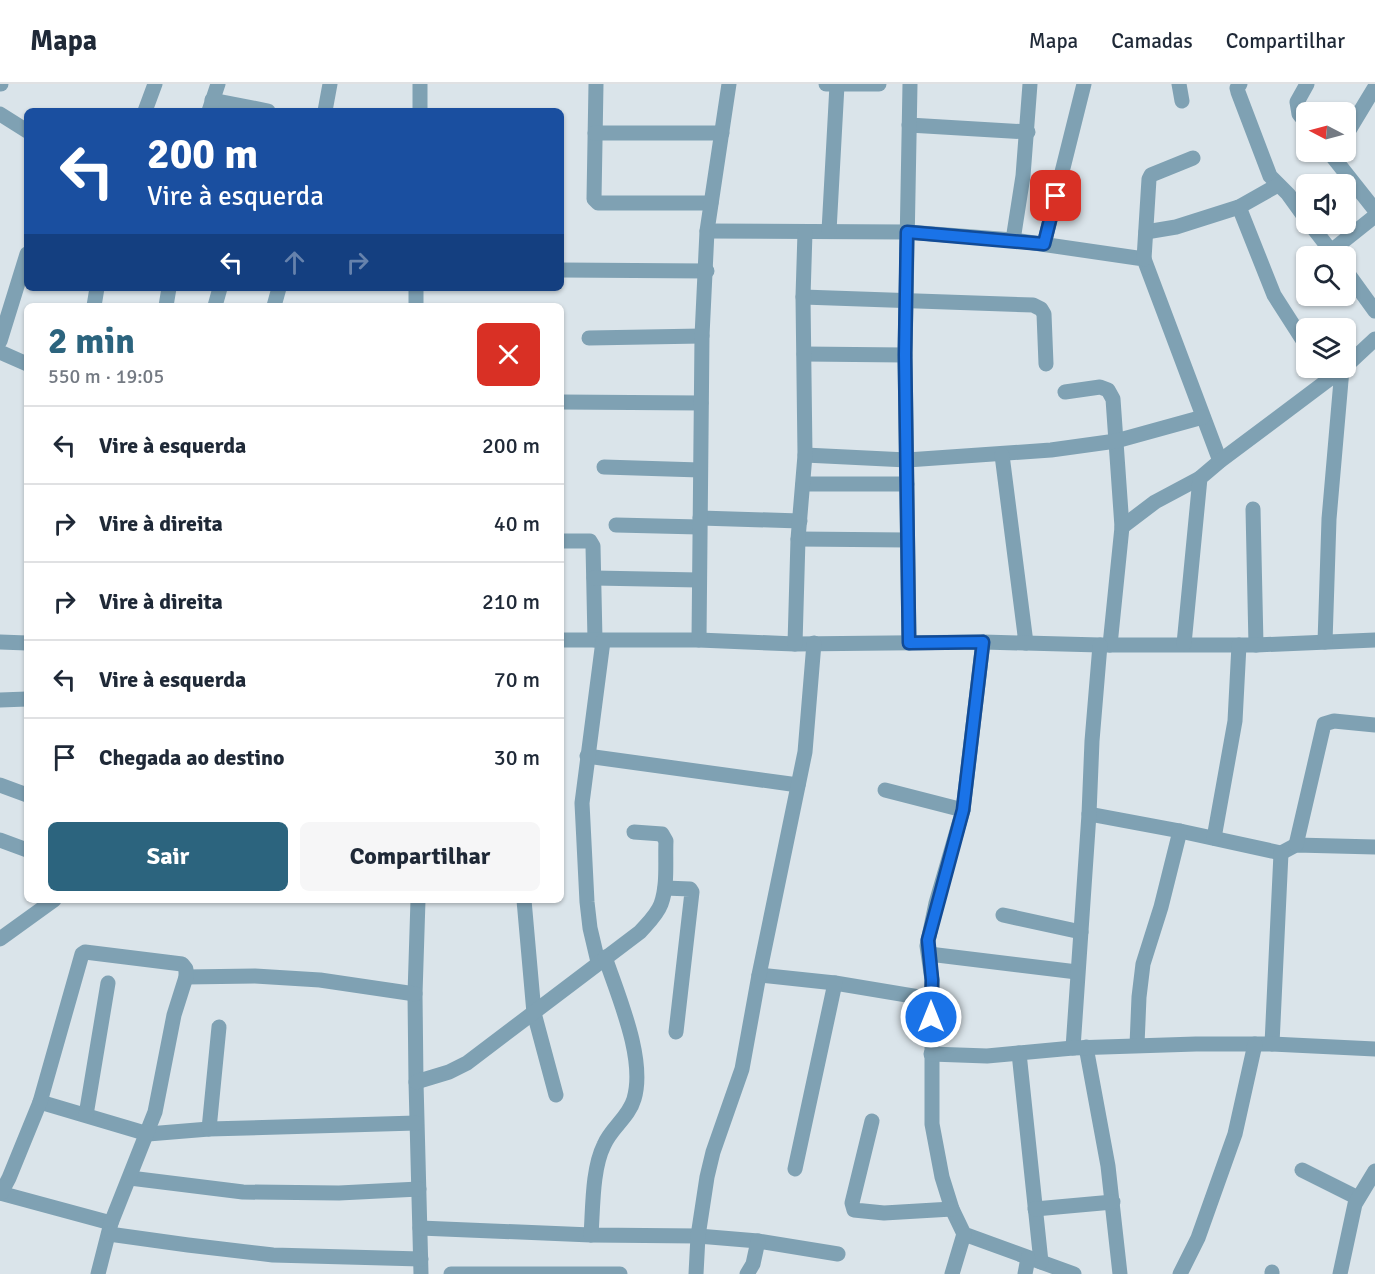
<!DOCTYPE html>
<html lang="pt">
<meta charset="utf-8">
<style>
:root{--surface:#fff;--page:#f6f6f7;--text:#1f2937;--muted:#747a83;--line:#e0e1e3;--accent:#2c647e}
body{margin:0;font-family:Signika,sans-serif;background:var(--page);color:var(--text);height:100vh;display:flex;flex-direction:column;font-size:22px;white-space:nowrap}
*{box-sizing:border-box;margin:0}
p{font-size:20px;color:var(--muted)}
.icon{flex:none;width:33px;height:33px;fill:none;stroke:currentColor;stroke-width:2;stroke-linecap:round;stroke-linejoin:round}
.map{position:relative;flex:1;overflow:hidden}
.drawer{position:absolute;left:24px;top:219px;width:540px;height:600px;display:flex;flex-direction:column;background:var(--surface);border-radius:9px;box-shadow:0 2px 4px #0004}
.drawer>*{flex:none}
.banner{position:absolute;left:24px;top:24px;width:540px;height:183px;border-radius:9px;box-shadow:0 2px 4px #0004;background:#1a4fa0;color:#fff;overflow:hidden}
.needle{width:39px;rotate:276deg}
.fabs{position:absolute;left:1296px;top:18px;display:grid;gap:12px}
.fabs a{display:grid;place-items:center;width:60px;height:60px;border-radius:9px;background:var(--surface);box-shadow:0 2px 4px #0004;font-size:30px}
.pin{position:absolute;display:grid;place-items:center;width:51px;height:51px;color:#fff;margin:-26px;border-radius:12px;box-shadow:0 3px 9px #0006}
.me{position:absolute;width:66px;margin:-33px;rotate:0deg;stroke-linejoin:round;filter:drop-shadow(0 0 4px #0008)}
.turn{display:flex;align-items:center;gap:21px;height:126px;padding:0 24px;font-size:27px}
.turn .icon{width:78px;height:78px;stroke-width:2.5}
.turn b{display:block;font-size:42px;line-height:51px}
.lanes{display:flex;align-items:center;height:57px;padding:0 24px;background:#0003;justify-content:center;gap:30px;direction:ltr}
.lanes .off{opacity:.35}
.round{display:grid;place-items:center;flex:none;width:63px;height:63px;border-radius:9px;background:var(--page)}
.headline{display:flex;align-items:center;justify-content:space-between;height:102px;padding:0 24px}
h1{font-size:36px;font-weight:700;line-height:45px;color:var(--accent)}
.cta{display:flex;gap:12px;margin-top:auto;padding:12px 24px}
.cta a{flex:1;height:69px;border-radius:9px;background:var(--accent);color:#fff;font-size:24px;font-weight:700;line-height:69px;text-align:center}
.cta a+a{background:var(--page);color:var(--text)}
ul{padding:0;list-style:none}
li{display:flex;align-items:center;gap:18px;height:78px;padding:0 24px;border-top:2px solid var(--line)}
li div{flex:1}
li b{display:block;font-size:22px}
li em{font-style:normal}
header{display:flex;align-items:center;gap:36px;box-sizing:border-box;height:84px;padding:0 30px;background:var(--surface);border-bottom:2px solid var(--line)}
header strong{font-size:28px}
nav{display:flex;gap:33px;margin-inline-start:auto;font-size:21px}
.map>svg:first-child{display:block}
</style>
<header>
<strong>Mapa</strong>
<nav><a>Mapa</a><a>Camadas</a><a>Compartilhar</a></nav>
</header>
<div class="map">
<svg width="1375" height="1190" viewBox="0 0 1375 1190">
<rect width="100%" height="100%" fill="#dae4ea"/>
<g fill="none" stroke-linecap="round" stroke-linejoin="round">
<g stroke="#7fa1b3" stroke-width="15">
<path d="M0,0H1"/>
<path d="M596,0L594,115L598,119H711"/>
<path d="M826,0H879"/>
<path d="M1179,0L1182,17"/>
<path d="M1240,0L1237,4L1238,8L1270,92L1288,110L1306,135"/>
<path d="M212,16L268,27"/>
<path d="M145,27L155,0"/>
<path d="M209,27L218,0"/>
<path d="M325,27L330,0"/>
<path d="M420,27V0"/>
<path d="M0,30L27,47"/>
<path d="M1306,39L1299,30L1297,18L1307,0"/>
<path d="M909,41L1028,48"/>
<path d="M595,49H722"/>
<path d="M1346,51L1375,3"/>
<path d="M1329,68L1375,126"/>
<path d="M1239,123L1274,211L1306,261"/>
<path d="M1310,140L1335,172"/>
<path d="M707,147L907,148L1013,156L1144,175L1220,377"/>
<path d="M829,147L837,1"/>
<path d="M1146,148L1176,143L1239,123L1278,101"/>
<path d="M1013,156L1023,92L1030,0"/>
<path d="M1044,160L1084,0"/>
<path d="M1331,167L1375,132"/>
<path d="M1144,175L1149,95L1151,91L1193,74"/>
<path d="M561,186L707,187"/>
<path d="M1346,187L1375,227"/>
<path d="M803,213L1033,221L1041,225L1044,230L1046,280"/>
<path d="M94,222L97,204"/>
<path d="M166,222L169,204"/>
<path d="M215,222L220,204"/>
<path d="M274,222L279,204"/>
<path d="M416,222V204"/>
<path d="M589,254L702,252"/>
<path d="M0,257L27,170"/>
<path d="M0,268L27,280"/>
<path d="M804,270L905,271"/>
<path d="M1346,282L1375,255"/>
<path d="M1065,308L1100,303L1108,306L1113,315L1122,443L1110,561"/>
<path d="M561,318L701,319"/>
<path d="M805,371L907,376L1051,366L1116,357L1203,333"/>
<path d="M1002,371L1026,559"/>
<path d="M604,383L700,386"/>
<path d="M803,400H907"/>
<path d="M1253,425L1256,561"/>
<path d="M700,434L800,437"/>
<path d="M616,441L699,443"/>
<path d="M1122,443L1155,418L1200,394"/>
<path d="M798,455L907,456"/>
<path d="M561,457H590L593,462L595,556"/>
<path d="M594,494L699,496"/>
<path d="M561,556H699L795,560L983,558L1100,561H1256L1375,556"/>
<path d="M699,556L702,252L707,147L729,0"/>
<path d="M0,558L27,559"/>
<path d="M983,558L963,726L936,819L927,862L932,896V1040L942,1093L952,1125L964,1150L1074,1190"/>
<path d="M1325,558L1329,435L1342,285"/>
<path d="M909,559L905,271L910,0"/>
<path d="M795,560L798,455L805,371L803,213L805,148"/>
<path d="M1184,560L1200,394L1220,377L1344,284"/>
<path d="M0,616L27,615"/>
<path d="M587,672L798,701"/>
<path d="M0,701L27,711"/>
<path d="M885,706L963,726"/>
<path d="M1089,730L1180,747L1281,769L1296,761L1375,763"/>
<path d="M1214,754L1235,637L1239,561"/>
<path d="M0,756L27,766"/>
<path d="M1296,761L1324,640L1334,637L1375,641"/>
<path d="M665,804L690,805L692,808L676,948"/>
<path d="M418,816L415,910L416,998L421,1190"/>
<path d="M524,816L534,929L556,1011"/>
<path d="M1003,831L1081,848"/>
<path d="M0,855L54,816"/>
<path d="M929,870L1077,888"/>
<path d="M598,878L590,844L587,818L582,719L603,557"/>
<path d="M759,891L835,899L931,915"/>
<path d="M186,893L255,892L320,896L415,910"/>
<path d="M1272,960L1281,769"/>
<path d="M1137,961L1139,913L1143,880L1161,823L1180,747"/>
<path d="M1086,963L1108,1082L1120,1190"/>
<path d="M1073,964L1089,730L1092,657L1100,561"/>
<path d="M1019,969L1041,1178"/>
<path d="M931,970L987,972L1073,964L1196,960H1272L1375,965"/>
<path d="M416,998L449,988L467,979L640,848C647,840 657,831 661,820C668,801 665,777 666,757L662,750L634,748"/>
<path d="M40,1018L148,1050L209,1045L416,1039"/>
<path d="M86,1031L108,899"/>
<path d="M872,1037L852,1119L854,1126L884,1129L952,1125"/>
<path d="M209,1045L219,943"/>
<path d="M795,1085L835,899"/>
<path d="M1302,1086L1358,1114"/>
<path d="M130,1094L243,1108L339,1109L419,1105"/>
<path d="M0,1109L111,1139"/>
<path d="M1,1109L9,1094L40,1018L82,870L85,868L182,880L186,885V893L174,931L155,1028L111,1139L98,1190"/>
<path d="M1035,1125L1113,1118"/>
<path d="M420,1144L591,1151L698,1152L758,1157L838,1170"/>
<path d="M109,1150L188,1161L273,1171L421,1175"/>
<path d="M591,1151C593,1124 592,1085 604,1061C611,1044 629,1033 634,1015C646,975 618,912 605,873"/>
<path d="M451,1190H620"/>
<path d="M696,1190L698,1152L707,1093L713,1068L742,985L759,891L805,668L814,559"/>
<path d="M747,1190L753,1180L758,1157"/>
<path d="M952,1190L964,1150"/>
<path d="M1025,1190L1028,1174"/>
<path d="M1180,1190L1198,1154L1235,1050L1255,960"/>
<path d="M1272,1190V1188"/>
<path d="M1340,1190L1355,1120L1375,1087"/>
</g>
</g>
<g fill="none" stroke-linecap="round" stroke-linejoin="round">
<g stroke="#114b97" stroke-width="15">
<path id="route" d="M931,933L932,896L928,856L963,726L983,558L909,559L905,271L907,148L1044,160L1056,112"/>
</g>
<use href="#route" stroke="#1a73e8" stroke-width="10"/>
</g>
</svg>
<div class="fabs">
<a><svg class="needle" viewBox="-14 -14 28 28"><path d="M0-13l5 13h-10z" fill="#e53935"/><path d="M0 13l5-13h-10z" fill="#747a83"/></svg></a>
<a><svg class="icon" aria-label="sound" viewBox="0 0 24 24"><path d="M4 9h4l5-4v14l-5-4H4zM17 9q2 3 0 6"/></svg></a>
<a><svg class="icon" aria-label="search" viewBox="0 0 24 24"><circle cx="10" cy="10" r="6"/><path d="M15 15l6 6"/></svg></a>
<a><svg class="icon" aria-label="layers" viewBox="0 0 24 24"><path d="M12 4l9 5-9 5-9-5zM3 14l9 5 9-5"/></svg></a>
</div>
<div class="pin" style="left:1056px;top:112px;background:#d93025"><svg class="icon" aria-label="arrive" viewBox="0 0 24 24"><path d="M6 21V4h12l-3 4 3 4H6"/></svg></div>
<svg class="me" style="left:931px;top:933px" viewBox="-20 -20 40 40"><circle r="17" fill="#1a73e8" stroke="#fff" stroke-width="3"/><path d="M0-11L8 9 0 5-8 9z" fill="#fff"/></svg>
<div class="banner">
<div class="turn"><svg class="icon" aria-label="left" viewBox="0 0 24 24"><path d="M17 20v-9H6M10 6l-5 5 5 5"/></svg><div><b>200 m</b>Vire à esquerda</div></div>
<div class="lanes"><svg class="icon" aria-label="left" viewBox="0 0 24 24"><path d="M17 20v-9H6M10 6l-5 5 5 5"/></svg><svg class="icon off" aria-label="ahead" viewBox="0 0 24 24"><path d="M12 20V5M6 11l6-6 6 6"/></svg><svg class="icon off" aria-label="right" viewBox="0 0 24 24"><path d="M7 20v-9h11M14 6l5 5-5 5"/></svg></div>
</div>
<section class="drawer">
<div class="headline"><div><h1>2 min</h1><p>550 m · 19:05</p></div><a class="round" style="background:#d93025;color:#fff"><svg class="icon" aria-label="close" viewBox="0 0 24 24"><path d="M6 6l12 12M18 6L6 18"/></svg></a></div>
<ul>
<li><svg class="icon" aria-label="left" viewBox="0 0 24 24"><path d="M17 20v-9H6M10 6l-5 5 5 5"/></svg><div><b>Vire à esquerda</b></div><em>200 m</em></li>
<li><svg class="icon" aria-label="right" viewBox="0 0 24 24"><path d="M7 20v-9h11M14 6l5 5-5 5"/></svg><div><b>Vire à direita</b></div><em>40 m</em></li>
<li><svg class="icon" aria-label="right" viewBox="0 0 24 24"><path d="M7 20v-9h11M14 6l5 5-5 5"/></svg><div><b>Vire à direita</b></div><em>210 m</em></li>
<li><svg class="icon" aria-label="left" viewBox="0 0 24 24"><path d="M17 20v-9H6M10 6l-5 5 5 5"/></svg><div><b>Vire à esquerda</b></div><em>70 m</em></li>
<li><svg class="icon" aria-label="arrive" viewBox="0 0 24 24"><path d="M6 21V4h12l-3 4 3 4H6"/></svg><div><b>Chegada ao destino</b></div><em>30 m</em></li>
</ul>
<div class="cta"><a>Sair</a><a>Compartilhar</a></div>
</section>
</div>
